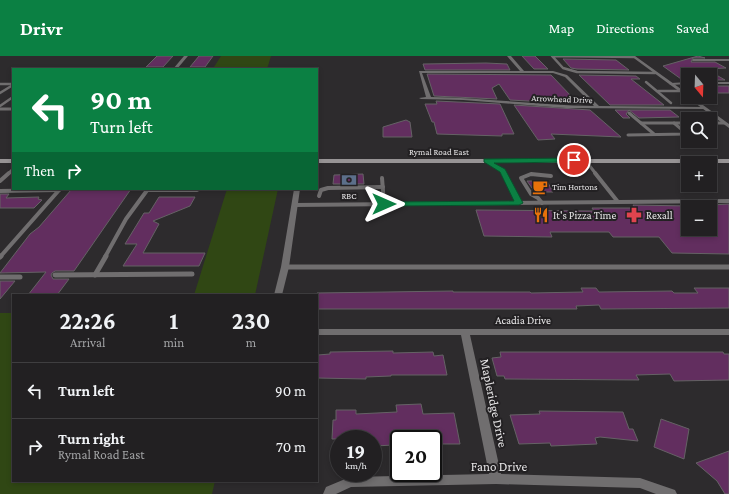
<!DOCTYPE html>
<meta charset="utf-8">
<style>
:root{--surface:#222022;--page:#2e2d2f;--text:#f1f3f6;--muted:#a2a3a5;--line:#3f3e40;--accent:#0b8043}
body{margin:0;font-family:"Crimson Pro",serif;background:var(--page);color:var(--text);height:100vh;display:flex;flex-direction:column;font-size:15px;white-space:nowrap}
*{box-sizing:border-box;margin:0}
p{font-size:13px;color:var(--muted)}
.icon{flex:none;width:22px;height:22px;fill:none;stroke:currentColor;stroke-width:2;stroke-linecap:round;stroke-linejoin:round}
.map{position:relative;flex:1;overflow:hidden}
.side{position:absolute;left:12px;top:238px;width:306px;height:188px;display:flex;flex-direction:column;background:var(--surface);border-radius:0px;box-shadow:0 2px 6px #0003,0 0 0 1px var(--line)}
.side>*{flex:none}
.guide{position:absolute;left:12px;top:12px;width:306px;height:122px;border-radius:0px;box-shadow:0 2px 6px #0003,0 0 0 1px var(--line);background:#0b8043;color:#fff;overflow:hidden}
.needle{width:26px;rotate:161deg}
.controls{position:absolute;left:681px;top:12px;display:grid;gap:8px}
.controls a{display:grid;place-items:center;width:36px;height:36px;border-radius:0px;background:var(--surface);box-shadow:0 2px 6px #0003,0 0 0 1px var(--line);font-size:20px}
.speed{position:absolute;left:330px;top:374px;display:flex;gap:8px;font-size:20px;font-weight:700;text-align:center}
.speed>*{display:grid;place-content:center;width:52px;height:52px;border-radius:50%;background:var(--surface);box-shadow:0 2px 6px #0003,0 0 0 1px var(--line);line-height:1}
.speed small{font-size:10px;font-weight:400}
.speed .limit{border:2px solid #111;border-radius:6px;background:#fff;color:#111}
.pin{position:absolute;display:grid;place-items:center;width:34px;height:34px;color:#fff;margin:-17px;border:2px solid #fff;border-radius:50%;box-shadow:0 1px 4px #0007}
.me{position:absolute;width:44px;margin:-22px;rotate:90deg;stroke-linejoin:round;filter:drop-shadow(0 0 3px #0008)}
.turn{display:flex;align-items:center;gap:14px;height:84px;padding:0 12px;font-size:18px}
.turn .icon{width:52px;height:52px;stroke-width:2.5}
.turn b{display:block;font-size:28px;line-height:34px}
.then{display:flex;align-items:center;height:38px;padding:0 12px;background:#0003;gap:8px;font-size:15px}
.eta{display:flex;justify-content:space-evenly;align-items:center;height:68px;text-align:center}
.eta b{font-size:24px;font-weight:700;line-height:28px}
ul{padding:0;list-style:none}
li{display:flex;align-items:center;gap:12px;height:56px;padding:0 12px;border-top:1px solid var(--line)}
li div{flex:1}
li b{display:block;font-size:15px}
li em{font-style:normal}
header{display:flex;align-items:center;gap:24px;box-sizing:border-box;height:56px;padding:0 20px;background:var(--accent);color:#fff}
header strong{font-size:19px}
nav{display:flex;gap:22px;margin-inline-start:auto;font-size:14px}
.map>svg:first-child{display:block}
</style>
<header>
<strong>Drivr</strong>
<nav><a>Map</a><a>Directions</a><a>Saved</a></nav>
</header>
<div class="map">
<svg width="729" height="438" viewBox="0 0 729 438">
<rect width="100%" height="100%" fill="#2d2b2d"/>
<g fill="#304714">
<path d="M221,0H271L267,13L214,11Z"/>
<path d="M227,133H278L255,239H194Z"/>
<path d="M0,257H13V425H215L212,438H0Z"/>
</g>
<g fill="#622e5f" stroke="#656265">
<path d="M157,0H173L163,11H146Z"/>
<path d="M199,0H213L205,11H190Z"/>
<path d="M522,0H535L548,13H534Z"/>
<path d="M698,0L705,2H693L691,6H715L726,12L706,13L725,24H710V19H688V23H681L663,10Z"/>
<path d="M563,3L616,4L629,14L577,13L571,12Z"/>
<path d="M486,7L507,8L510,14H425L423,8Z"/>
<path d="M427,18L551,19L572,41H575L583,48L510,44L499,28L492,32L497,43L434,40Z"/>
<path d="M579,19L636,20L640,23H631L664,49H610Z"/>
<path d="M710,30H729V37H714L710,34Z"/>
<path d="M436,45L500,48L514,78H502V80L437,78L434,66H432L425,48H437Z"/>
<path d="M514,49L590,54L621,81L551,78L555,83L538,84Z"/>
<path d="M615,54H670L679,61L639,62L629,54L626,58L630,62H623Z"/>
<path d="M406,64L410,66L412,81H383V71Z"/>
<path d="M363,118L364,128H333L334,119Z"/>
<path d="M527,125H547L553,136H535Z"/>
<path d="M131,133L74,215H55L52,217L51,219L53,223H69L57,239H28L46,216L0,217L30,178L39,171L71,134Z"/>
<path d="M0,138H9L6,142L39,141L38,143L42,144L34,152H0Z"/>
<path d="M159,141H195L190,150L153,165L159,168L143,197H205L199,210H123L137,188H125L144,157H149Z"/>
<path d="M729,148V198L672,197L659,181H613L609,176H550L552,181L484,180L476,154L594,155L592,152H635L633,149L688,150V173H710V149Z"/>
<path d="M0,225H15L0,243Z"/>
<path d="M581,232H596L599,236L672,235L674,237H698L694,232H729V252L601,253L599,249L576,250L577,253H317V237L453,235V236H530L531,237L583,236Z"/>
<path d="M393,295V297L433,296L434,300L443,299L447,319H391V320L366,321V323L317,322L318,299L330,298V296Z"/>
<path d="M500,296H723L724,298H729V324L674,325L670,318L636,319L639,324L505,323L504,320H497L492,302L501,301Z"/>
<path d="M421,348L423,358L454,357L460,388H433V383H392L393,389L375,390L373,383H332L333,364H336V354H356V358L397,356L396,349Z"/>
<path d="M539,355L623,356L629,373H633L638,385L600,381L595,382L597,388L551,390L550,387L519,388L510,359L540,358Z"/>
<path d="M661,363L689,373L684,403L654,391Z"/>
<path d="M729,395V438H725L717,425L696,407Z"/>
</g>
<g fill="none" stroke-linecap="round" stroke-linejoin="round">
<g stroke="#706e6f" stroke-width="2.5">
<path d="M634,1L552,0L563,12L577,16L655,17"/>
<path d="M646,26L671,47"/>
<path d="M0,28H13"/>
<path d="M658,35H681"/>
<path d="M0,37L13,29"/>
<path d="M0,50L13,41"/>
</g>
<g stroke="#706e6f" stroke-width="3">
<path d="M0,53H13"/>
<path d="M629,57L654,78"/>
<path d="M641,67H688"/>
<path d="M710,67H724"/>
<path d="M628,79L687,78L674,67"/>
<path d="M585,104L596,118"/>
<path d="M486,105L502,115L503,118"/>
<path d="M8,118L13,113"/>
</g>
<g stroke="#706e6f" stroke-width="4">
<path d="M503,117L519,147"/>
<path d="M595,117L618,146"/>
<path d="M382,122L384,148"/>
<path d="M0,125L9,117"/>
<path d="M147,134H197"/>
<path d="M0,135L59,134"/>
<path d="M319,140L321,134L328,132L383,131"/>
<path d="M542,147L538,142L531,138L521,122L531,118L551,120"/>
<path d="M294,149L729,145"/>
<path d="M0,201L60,133"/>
<path d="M105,201L126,163L148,133"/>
</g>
<g stroke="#706e6f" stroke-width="5">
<path d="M0,201L1,200"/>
<path d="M285,211H729"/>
<path d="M55,219L192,218"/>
<path d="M95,219L106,200"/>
<path d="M0,221H20"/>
</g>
<g fill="#706e6f" fill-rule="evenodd">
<path d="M184,0H188L177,13H173Z"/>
<path d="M507,0H511L524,15H553L567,19L599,50L703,51L705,52L703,53L566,52L463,44L421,43L419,42L426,41L419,15H520ZM422,17H553L565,21L594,50C540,49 485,42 431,41Z"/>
<path d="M693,3H729V5H692Z"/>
<path d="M688,26V28L671,29L669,28L671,27Z"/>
<rect x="710" y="26" width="19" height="2"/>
<path d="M294,133H300L289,211L282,239H274L281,211Z"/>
<path d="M317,273H729V279H470L501,418L640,422L675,434L677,438H656L640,432L496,428L351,431L336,438H323L326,431L350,421L489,418L461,279H317Z"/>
</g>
<path fill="#706e6f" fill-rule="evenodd" d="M631,0H635L688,38V41H692L729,68V72Z"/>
<g fill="#979495" fill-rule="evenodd">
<rect x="0" y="103" width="13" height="4"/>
<rect x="317" y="103" width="412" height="4"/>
</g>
</g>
<path fill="#0b8043" stroke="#07532c" d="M574,102L578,104L577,106L494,107L505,113L523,147L519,149L384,150L380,148L384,146L514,145L500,116L484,106V103Z"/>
<defs>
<g id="bank-bare" transform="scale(1.2)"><path d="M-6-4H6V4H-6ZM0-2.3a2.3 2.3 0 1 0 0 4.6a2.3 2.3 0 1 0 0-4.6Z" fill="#5c6f8a" stroke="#232123" stroke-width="2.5" paint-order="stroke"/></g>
<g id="cafe-bare" transform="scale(1.2)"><path d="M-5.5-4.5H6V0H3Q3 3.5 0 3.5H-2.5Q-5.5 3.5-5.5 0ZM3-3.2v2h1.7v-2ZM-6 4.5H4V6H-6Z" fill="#e8710a" stroke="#232123" stroke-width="2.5" paint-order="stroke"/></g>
<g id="restaurant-bare" transform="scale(1.2)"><path d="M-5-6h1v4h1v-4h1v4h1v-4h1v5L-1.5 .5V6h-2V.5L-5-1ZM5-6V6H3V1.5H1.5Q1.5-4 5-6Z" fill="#e8710a" stroke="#232123" stroke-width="2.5" paint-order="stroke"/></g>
<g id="pharmacy-bare" transform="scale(1.2)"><path d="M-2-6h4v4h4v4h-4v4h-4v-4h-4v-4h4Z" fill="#e0444e" stroke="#232123" stroke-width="2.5" paint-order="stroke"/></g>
</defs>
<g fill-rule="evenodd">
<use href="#bank-bare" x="349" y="124"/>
<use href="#cafe-bare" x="540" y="131"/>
<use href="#restaurant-bare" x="541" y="159"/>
<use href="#pharmacy-bare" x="634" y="159"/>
</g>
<g text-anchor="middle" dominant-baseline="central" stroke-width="4" stroke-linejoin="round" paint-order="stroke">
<g font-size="9" fill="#e7e6e7" stroke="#232123">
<text transform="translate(562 43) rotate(2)">Arrowhead Drive</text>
<text x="439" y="96">Rymal Road East</text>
</g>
<g font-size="9" fill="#e7e6e7" stroke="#232123" text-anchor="start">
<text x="552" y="131">Tim Hortons</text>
<text x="349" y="140" text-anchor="middle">RBC</text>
</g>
<g font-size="11" fill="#e7e6e7" stroke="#232123" text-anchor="start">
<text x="553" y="159">It's Pizza Time</text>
<text x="646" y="159">Rexall</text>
</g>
<g font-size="11" fill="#e7e6e7" stroke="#232123">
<text x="523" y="264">Acadia Drive</text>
</g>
<g font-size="13" fill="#e7e6e7" stroke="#232123">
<text transform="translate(494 347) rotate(78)">Mapleridge Drive</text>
<text x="499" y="410">Fano Drive</text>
</g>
</g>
</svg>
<div class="controls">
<a><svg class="needle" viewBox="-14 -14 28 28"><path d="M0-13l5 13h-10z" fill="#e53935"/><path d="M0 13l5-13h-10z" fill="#a2a3a5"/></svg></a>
<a><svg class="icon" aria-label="search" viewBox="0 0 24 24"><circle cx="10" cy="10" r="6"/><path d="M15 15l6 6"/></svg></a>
<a>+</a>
<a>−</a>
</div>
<div class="speed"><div>19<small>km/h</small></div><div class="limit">20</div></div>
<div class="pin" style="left:574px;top:104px;background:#d93025"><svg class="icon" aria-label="arrive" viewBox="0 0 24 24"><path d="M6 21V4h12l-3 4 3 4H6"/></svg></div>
<svg class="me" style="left:384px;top:148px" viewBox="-20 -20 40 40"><path d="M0-17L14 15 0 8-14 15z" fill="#0b8043" stroke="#fff" stroke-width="4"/></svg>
<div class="guide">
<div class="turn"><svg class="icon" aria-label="left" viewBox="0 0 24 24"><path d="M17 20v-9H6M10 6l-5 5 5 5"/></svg><div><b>90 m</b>Turn left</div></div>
<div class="then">Then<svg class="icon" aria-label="right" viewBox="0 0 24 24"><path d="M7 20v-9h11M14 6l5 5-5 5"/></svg></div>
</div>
<section class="side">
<div class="eta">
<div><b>22:26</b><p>Arrival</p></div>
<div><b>1</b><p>min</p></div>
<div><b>230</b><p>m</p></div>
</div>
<ul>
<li><svg class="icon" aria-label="left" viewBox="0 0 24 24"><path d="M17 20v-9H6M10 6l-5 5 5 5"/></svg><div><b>Turn left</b></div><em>90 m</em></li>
<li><svg class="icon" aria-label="right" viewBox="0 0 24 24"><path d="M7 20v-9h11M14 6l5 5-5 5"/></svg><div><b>Turn right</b><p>Rymal Road East</p></div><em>70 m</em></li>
</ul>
</section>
</div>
